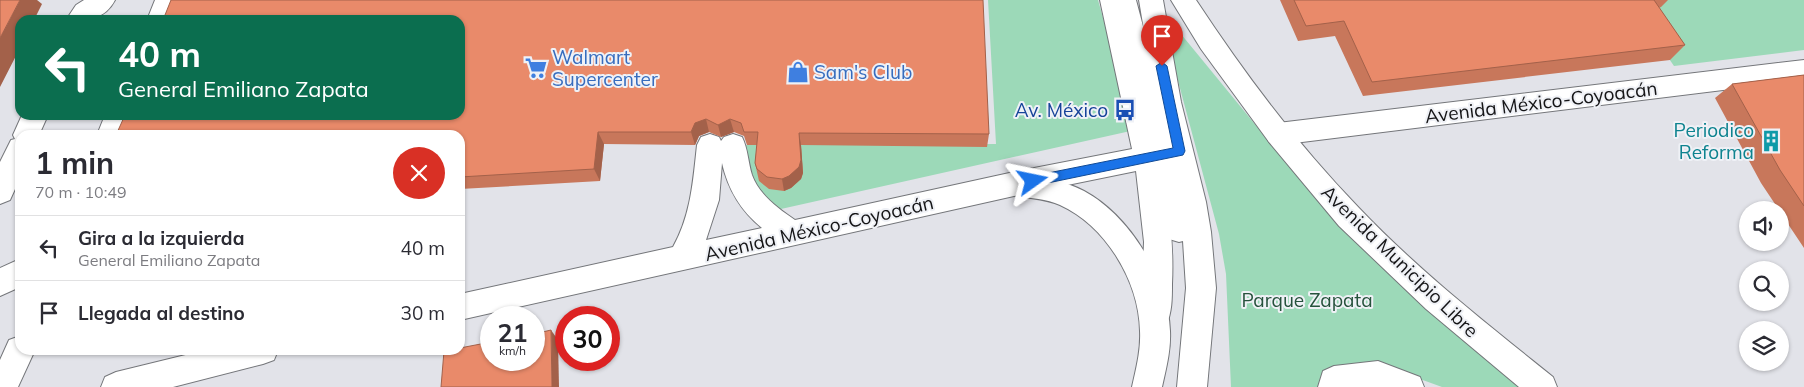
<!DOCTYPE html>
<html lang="es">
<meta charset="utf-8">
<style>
:root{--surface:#fff;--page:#f2f2f3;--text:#2b2b33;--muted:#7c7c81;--line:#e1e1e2}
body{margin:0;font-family:Mulish,sans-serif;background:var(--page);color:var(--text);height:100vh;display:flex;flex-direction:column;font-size:19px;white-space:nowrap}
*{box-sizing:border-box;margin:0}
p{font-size:16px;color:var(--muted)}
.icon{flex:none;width:28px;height:28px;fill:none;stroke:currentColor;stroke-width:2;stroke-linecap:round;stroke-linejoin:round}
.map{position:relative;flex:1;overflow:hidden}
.drawer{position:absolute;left:15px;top:130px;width:450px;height:225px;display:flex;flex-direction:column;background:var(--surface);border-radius:15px;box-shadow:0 1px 4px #0004}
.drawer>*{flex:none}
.banner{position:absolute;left:15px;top:15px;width:450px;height:105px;border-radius:15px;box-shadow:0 1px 4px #0004;background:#0b6e4f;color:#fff;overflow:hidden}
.tools{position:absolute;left:1739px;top:201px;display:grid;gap:10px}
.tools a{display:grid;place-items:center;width:50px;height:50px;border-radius:50%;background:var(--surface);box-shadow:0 1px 4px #0004;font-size:25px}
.speed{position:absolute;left:480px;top:306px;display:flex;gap:10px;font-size:25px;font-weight:700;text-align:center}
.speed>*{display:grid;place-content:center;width:65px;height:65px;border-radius:50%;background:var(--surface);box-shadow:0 1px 4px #0004;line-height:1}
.speed small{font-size:12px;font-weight:400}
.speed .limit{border:8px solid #d22;background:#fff;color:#111}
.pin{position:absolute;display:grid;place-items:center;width:42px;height:42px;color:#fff;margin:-51px -21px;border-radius:50% 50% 50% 0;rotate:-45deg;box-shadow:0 0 5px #0007}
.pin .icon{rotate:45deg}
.me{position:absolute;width:55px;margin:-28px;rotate:78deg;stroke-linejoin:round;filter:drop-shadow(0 0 4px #0008)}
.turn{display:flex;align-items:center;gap:18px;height:105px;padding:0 20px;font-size:22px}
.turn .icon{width:65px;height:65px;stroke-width:2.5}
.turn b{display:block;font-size:35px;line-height:42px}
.round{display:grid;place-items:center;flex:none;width:52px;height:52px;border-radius:26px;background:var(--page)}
.overview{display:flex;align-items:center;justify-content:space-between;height:85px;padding:0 20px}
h1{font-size:30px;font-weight:700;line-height:38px}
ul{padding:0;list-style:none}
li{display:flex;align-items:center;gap:15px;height:65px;padding:0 20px;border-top:1px solid var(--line)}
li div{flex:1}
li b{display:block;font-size:19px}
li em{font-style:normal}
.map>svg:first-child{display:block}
</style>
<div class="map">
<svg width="1804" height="387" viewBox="0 0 1804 387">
<rect width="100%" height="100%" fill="#e2e3e9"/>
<g fill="#9cd9b8">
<path d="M988,0H1098L1135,130L772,211L747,180L743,145L996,144Z"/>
<path d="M1655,0H1804V50L1674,66L1636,11Z"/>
<path d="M1158,6L1318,201L1433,308L1530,387H1442L1373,362L1322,387H1231L1226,274L1219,234Z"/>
</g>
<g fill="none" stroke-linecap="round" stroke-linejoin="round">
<g stroke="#74767a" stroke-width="2">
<g id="minor">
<path d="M84,0H115C104,21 86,20 66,20L76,5Z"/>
<path d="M155,0H179L171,20H147Z"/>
<path d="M1100,0H1124L1158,144L1179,140L1188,143L1192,151L1188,159L1162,166C1169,205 1174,244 1172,284C1172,299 1172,312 1166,326L1156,330L1146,326L1141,316L1144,242L1136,171L1014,196L460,320V294L673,247C691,215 693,181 697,145L701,137L710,134L719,137L721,141L724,137L733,134L742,137C748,149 748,162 752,175C759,195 779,209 795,220L1014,172L1132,149ZM722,163C728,189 740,210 762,228L706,240L719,200Z"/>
<path d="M1804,60V80L1278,145L1269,142L1265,134L1269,126L1278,123Z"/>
<path d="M22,115H48L39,135H20V178L10,200L0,204V162L11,140L15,139L13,135Z"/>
<path d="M105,115H131L123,135H97Z"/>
<path d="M20,259V287L0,296V268Z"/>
<path d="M20,336V350H35L18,387H0V360L9,340Z"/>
<path d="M206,350H278L274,360L263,364L173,387H101L105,377L116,372Z"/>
<path d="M1378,361L1420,377L1424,387H1318L1323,371L1334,366Z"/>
</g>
</g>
<g stroke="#74767a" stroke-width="2">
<g id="major">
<path d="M1112,0H1136L1144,30L1139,0H1163L1181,102L1206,202L1211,232L1216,288L1207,387H1177L1186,288L1183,241L1179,242L1169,239L1165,230Z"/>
<path d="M1171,0H1196C1244,73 1298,145 1359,208C1418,270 1486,323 1553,377L1557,387H1519L1426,309L1339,226L1269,142L1201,49Z"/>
<path d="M1014,172C1038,177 1062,179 1084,191C1130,216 1168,278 1170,331C1171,350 1166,369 1162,387H1132C1136,369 1141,350 1140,331C1139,281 1106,226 1060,205C1043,197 1022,199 1004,192L1000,184L1004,176Z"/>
</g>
</g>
<use href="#minor" fill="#fff" fill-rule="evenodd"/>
<use href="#major" fill="#fff" fill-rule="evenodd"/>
</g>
<g fill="#c8775b">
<path d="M1280,0H1668L1661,7L1659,8L1685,45L1670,60L1363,96L1335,36L1298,41Z"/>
<path d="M460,20L989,134L987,147L801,145L803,173L801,179L791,188L784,191L769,189L759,181L755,163L757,145H747L744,136L734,132L721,137L709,132L699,136L695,145L604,144L600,181L460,189Z"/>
<path d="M1804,75V248L1780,212V210H1779L1761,183L1715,98L1732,84Z"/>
</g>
<g fill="#a3614a">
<path d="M20,0H37L42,4L34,20H20V48L0,87V38Z"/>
<path d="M706,119L709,132L699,136L695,145L691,132L695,123Z"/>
<path d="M730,119L734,132L721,137L718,125Z"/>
<path d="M598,132L604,144L600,181L594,169Z"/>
<path d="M799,133L801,145L803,173L801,179L791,188L784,191L782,179Z"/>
<path d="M551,330L558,340L559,387H552Z"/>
</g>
<g fill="#e98a6a" stroke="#a3614a">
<path d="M0,0H20L0,38Z"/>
<path d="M171,0H983L989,134L799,133L801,160L799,167L789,176L782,179L767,177L757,169L755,163L758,132H744L741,123L730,119L718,125L706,119L695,123L691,132H598L594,169L460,177V135H116L125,115H460V20H163Z"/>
<path d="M1294,0H1654L1685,45L1372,82L1344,21L1306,26Z"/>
<path d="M1804,75V206L1780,170L1732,84Z"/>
<path d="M551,330L552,387H441L444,351L452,350H460V348L491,342V360H534V334Z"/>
</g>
<path fill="#1a73e8" stroke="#114b97" d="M1162,62L1167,66L1185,151L1183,155L1033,186L1029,184L1027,181L1029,177L1033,176L1173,148L1156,66Z"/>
<defs>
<g id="supermarket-bare" transform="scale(1.725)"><path d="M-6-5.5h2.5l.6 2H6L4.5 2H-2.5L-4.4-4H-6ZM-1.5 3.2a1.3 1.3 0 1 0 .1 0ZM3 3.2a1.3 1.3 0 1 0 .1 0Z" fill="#3f7fe0" stroke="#eff1f6" stroke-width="2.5" paint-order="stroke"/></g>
<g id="shop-bare" transform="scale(1.725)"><path d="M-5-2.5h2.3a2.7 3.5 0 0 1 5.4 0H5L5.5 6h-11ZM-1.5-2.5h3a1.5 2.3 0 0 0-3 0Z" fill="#3f7fe0" stroke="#eff1f6" stroke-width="2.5" paint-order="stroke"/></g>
<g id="bus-bare" transform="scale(1.725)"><path d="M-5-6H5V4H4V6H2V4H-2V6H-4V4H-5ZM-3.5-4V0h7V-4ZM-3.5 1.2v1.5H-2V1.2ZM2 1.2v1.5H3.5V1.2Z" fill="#1a4fb4" stroke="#eff1f6" stroke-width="2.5" paint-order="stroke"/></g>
<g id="building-bare" transform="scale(1.725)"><path d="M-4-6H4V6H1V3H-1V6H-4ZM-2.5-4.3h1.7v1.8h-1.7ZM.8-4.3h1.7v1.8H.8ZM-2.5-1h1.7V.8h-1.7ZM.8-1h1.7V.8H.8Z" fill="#0f9aa8" stroke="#eff1f6" stroke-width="2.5" paint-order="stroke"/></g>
</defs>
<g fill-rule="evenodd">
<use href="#supermarket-bare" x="536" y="68"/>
<use href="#shop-bare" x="798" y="72"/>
<use href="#bus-bare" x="1125" y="110"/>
<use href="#building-bare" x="1771" y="141"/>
</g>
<g text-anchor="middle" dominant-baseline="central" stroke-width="4" stroke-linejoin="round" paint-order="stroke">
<g font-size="19" fill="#366cbe" stroke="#eff1f6" text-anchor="start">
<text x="552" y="57">Walmart<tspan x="552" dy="22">Supercenter</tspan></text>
<text x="814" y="72">Sam's Club</text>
</g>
<g font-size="19" fill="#151517" stroke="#eff1f6">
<text transform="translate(1541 102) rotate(-7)">Avenida México-Coyoacán</text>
<text transform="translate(819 228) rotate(-13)">Avenida México-Coyoacán</text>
<text transform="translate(1400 261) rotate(44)">Avenida Municipio Libre</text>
</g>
<g font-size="19" fill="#164399" stroke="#eff1f6" text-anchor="end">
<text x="1108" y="110">Av. México</text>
</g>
<g font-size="19" fill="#0d838f" stroke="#eff1f6" text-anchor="end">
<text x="1754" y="130">Periodico<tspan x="1754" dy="22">Reforma</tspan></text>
</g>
<g font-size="19" fill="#26523c" stroke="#eff1f6">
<text x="1307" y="300">Parque Zapata</text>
</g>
</g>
</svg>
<div class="tools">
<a><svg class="icon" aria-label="sound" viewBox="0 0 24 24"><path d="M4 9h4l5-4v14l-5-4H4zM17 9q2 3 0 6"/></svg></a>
<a><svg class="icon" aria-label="search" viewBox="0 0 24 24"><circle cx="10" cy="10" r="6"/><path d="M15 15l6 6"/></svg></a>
<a><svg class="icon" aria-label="layers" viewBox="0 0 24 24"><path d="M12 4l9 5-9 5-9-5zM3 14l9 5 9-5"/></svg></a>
</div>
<div class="speed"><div>21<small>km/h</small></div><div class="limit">30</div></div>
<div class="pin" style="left:1162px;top:66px;background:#d93025"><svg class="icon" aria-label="arrive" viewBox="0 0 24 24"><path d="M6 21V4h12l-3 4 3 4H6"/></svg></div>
<svg class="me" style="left:1033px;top:181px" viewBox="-20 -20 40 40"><path d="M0-17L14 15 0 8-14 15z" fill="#1a73e8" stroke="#fff" stroke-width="4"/></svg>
<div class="banner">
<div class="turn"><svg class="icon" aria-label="left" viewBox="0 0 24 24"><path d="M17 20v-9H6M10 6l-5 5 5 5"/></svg><div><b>40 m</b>General Emiliano Zapata</div></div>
</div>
<section class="drawer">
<div class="overview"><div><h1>1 min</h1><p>70 m · 10:49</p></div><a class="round" style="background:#d93025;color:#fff"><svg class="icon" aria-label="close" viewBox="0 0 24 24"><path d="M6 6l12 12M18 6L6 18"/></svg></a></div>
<ul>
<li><svg class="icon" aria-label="left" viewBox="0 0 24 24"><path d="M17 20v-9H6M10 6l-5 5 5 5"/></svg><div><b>Gira a la izquierda</b><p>General Emiliano Zapata</p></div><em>40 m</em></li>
<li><svg class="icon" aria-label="arrive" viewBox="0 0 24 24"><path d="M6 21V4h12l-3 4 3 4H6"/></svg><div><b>Llegada al destino</b></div><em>30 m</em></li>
</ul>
</section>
</div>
